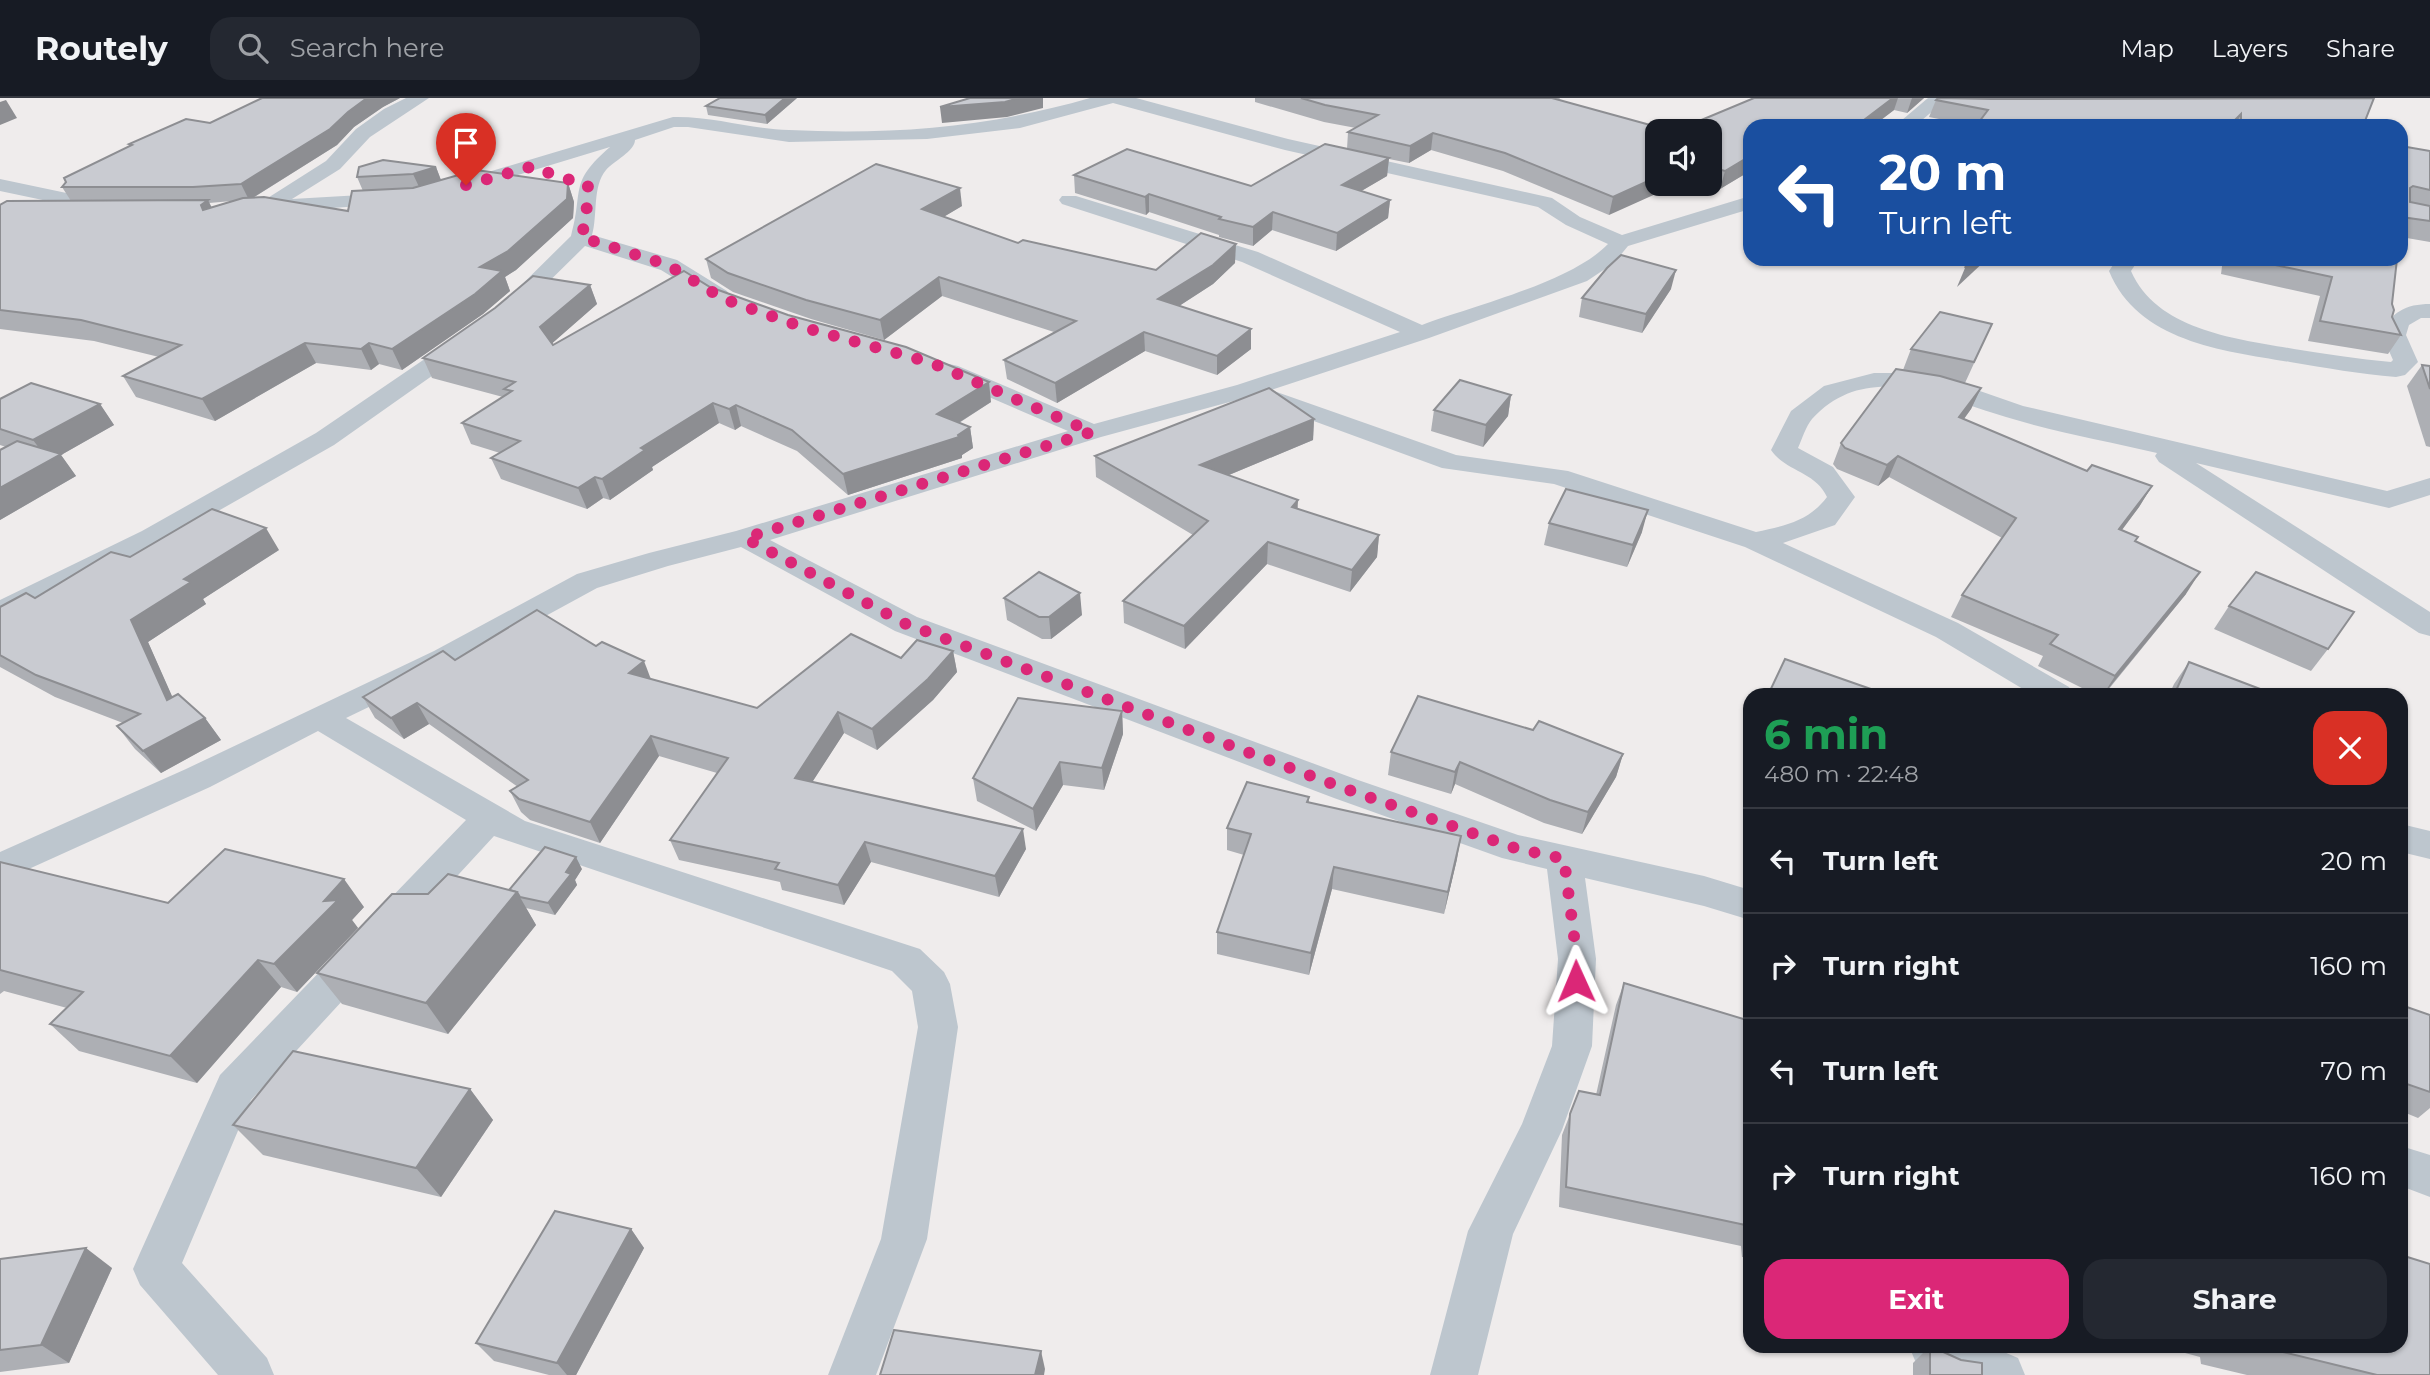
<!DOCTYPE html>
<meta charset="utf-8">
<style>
:root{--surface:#171b24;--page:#242831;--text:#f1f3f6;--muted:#9ea1a6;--line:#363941;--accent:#db2777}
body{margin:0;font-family:Montserrat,sans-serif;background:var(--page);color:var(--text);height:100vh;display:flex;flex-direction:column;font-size:26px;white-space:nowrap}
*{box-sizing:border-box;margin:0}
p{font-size:23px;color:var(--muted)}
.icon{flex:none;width:38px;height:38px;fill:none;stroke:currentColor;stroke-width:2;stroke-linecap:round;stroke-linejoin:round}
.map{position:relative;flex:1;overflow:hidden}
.sheet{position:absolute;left:1743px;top:590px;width:665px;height:665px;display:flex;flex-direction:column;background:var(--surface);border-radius:21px;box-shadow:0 2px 5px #0004}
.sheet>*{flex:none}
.banner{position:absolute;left:1743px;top:21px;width:665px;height:147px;border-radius:21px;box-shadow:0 2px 5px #0004;background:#1a4fa0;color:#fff;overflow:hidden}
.tools{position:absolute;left:1645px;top:21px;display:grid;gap:14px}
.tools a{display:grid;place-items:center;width:77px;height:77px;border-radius:14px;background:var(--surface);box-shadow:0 2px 5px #0004;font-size:35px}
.pin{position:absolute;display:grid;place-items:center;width:60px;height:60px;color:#fff;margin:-72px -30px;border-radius:50% 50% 50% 0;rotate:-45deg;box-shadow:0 0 7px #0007}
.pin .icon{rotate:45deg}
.me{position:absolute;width:77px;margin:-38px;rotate:359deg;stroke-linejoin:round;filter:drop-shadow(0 0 5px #0008)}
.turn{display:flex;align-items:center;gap:24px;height:147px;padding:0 21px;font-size:32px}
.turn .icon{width:91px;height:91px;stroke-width:2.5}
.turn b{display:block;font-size:49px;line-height:60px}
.round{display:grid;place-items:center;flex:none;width:74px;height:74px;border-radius:21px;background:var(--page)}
.overview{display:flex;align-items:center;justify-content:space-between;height:119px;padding:0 21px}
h1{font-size:42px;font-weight:700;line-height:52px;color:#1e9e55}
.primary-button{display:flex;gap:14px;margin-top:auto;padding:14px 21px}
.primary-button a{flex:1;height:80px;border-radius:21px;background:var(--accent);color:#fff;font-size:28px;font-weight:700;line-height:80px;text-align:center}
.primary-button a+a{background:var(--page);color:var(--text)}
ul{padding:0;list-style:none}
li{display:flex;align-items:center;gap:21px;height:105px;padding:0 21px;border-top:2px solid var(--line)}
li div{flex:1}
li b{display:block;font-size:26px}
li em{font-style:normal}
header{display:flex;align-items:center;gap:42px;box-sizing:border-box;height:98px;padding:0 35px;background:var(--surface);border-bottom:2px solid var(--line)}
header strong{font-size:33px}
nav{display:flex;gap:38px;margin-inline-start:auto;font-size:24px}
.search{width:490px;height:63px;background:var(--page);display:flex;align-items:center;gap:18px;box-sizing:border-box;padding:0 24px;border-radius:21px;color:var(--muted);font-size:26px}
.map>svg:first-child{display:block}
</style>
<header>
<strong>Routely</strong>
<div class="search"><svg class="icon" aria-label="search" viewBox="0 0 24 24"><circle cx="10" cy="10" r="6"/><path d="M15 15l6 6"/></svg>Search here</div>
<nav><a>Map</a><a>Layers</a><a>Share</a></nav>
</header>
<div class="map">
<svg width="2430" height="1277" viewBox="0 0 2430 1277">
<rect width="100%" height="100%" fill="#efecec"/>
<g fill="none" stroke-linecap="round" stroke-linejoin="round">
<g fill="#bdc6ce" fill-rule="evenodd">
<path d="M406,0H429L370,39L340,71L292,101L396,95L403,97L406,101L403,105L261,115L254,113L251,109L254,105L263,103L326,63L356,31L384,11Z"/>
<path d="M1090,0H1136L1288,41L1552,100L1580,119L1622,137L1750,98V111L1628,148L1614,165L1587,183L1429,240L1271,292L1456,357L1568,373L1756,434C1785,428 1809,423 1827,399C1815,373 1786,374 1771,352L1791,313L1824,288L1874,275H1904L1954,284L2023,308L2387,393L2430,380V397L2389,410L2196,365L2430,514V538L2419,535L2159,364L2155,358L2157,355C2107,343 2055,334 2006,319C1944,301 1868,260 1812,321C1806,328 1802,341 1798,350L1833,369L1855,399L1835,427L1783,445L1958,525L2069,589L2074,597H2033L1936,539L1745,449L1554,386L1442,370L1248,299L1101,339L770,442L917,519L1358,682L1518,737L1704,778L1750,792V822L1704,808L1585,780L1596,861L1592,948L1562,1032L1513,1136L1478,1277H1430L1468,1133L1522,1026L1552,948L1558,861L1547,771L1502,760L1334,700L895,533L741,449L668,468L597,490L456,567L346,620L525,723L920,851L944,874L950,886L958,929L927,1141L876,1277H828L881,1141L918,929L912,893L892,873L494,738L251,1002L182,1165L267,1260L274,1277H218L140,1187L133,1171L140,1155L220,977L466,722L318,633L210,689L0,784V754L186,671L434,553L577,476L649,455L736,433L1068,333L940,278L937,273L940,268L949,266L958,268L1094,326L1237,287L1400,234L1242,164L1062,106L1059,102L1062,98H1076L1258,154L1422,227C1473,208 1572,184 1608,146L1566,127L1538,109L1285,52L1113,5L1020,30L927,41L789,44L688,29H674L635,42C635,53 614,63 606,72C592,89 598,117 592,137L677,162L727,193L730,198L727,203H711L661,172L585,148L518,214H502L499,209L571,138C584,92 568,85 610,49L462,94L455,92L452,88L455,84L673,19C713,18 750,31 789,32C894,37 989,29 1090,0Z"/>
<path d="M1928,0H1948L1915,28H1895Z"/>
<path d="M0,81L114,105L121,107L124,111L121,115L114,117L0,93Z"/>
<path d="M2117,161H2139L2131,173C2157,233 2238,241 2294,251C2326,256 2358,261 2391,264L2393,262L2382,237C2390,214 2406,206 2430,206V220H2421L2409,227L2406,237L2418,264L2405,277L2396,279C2360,276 2326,270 2290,264C2224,253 2138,244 2109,173Z"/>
<path d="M465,237L473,239L477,244L473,249L334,347L162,445L11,521L0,524V502L142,433L316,335L457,239Z"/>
<path d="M2401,726L2430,733V761L2401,754Z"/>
<path d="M2401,1048L2430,1057V1099L2401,1088Z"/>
<path d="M1909,1248H1990L2018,1260L2025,1277H1944L1916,1265Z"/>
</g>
</g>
<g fill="#adafb4" fill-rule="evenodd">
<path d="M262,0H400L383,9L354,29L337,47L253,100L348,113L363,93L357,79L436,69L441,82L568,85L574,104L573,120L516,172L505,179L510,193L483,216L402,272L379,266L371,272L316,265L215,323L136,299L123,278L159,259L94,243L0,231V107L71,103L62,89L130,48L129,46L210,25ZM232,103L211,110L209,105Z"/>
<path d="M720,0H797L767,26L708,17L706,8Z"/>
<path d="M1255,0H1560L1559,2L1672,33L1609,117L1503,73L1431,52L1409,65L1389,61L1387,78L1361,93L1390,102L1388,120L1336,153L1272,132L1253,148L1219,139V137L1149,114L1146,117L1075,95L1074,77L1251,88L1347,51L1348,34L1356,30L1324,24L1255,4Z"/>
<path d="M1754,0H1924L1907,15L1894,12L1873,28H1750V73L1720,91L1704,86H1710V33Z"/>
<path d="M2374,0L2363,28H1974L1929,19L1936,2Z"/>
<path d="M2401,48L2430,53V144L2401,139Z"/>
<path d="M962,108L943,119L1018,145L1156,172L1235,165L1213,186L1179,208L1251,231V251L1217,277L1145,253L1057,305L1007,281L1004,262L1054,234L942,198L884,242L811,221L733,194L711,180L706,161Z"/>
<path d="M2223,161H2397L2392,206V219L2401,237L2388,256L2308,243L2320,198L2221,176Z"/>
<path d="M590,187L597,206L552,245L553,247L710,189L991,304L959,325L970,329L973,350L962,357V360L848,397L797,353L741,328L735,332L719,325L652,369L653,372L610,402L603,400L587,411L501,381L491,360L500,355L471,346L462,325L503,299L432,280L423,260Z"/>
<path d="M1671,191L1642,235L1579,219L1582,200Z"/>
<path d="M1992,226L1965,285L1981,290L1971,311L1964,321L2087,373L2152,388L2139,409L2122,432L2138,439L2135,443L2186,496L2104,597H2096L2038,568L2043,558L1951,519L1962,497L2002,440L1889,379L1878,388L1837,371L1833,366L1841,345L1903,272L1911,251Z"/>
<path d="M2422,267L2430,268V349L2426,348L2407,288Z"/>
<path d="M1511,297L1508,318L1483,349L1431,333L1434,312Z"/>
<path d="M0,301L100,306L114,327L61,357L76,378L0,422V352L6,349L0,347Z"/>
<path d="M1314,321L1313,342L1229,377L1298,411L1379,437L1377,459L1350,494L1267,466L1185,551L1124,525L1123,503L1193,437L1096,379L1095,358Z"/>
<path d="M1549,425L1642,434L1627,469L1544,447Z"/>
<path d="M279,452L203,501L206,506L148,544L172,599L205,620L221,642L161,675L135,651L117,628L123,625L55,599L0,569V509L35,500Z"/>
<path d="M1004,500L1082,517L1051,541H1042L1007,522Z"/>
<path d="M2229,508L2328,551L2311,573L2214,531Z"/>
<path d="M953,553L957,574L933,602L877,652L844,635L812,684L1026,751L999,799L871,764L844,807L782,792L780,784L679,762L670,742L717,675L659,658L600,745L530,722L521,714L510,693L518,689L429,626L404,641L375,620L363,599L455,562L651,581L757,610L901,560Z"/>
<path d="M2189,564L2276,597H2169L2174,586Z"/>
<path d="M1122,613L1123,636L1104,692L1063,687L1036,733L977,703L973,680Z"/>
<path d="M1533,632L1623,656L1616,679L1582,736L1544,725L1455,686L1451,696L1388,677L1391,654Z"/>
<path d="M1309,699V705L1457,761L1444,816L1332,791L1309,877L1217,856V834L1244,757L1227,752V730Z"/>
<path d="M1750,716V737L1743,734Z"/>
<path d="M0,764L168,805L364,809L352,822L358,830L297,894L281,889L197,985L79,953L50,926L67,910L4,893L0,896Z"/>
<path d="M582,771L575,782L577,787L555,817L526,810L536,827L448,936L342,906L317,875L509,792Z"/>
<path d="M1624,885L1750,923V1160L1742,1159L1741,1148L1559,1109L1562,1037L1579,993L1596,997L1616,907Z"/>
<path d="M2401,907L2430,917V1010L2418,1020L2401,1013Z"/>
<path d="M470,991L493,1022L441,1099L263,1057L233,1027Z"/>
<path d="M631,1131L644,1150L576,1277H549L494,1263L476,1245Z"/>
<path d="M0,1161L112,1170L69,1265L0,1274Z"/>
<path d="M1930,1248H1932L1982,1277H1913V1265Z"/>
<path d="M2159,1248H2401L2430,1277H2247L2201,1266L2200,1259Z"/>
</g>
<g fill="#8d8e92">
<path d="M367,0H400L383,9L354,29L337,47L249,102L241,86Z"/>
<path d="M785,0H797L767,26L765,17Z"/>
<path d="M1019,0H1043V10L1007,19L942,25L940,9Z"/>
<path d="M1893,0H1898L1894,12L1873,28H1856Z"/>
<path d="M1912,0H1924L1907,15Z"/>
<path d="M6,2L17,20L0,27V4Z"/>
<path d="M2241,16L2235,28H2229Z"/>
<path d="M1433,35L1431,52L1409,65L1410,48Z"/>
<path d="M1750,58V73L1720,91L1725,73Z"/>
<path d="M1389,60L1387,78L1341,105L1342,87Z"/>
<path d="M436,69L442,85L420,91L413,76Z"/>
<path d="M1657,79V86H1678L1609,117L1613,99Z"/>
<path d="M568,85L574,104L573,120L516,172L505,179L510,193L483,216L402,272L392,251L480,169Z"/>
<path d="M960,90L962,108L925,130L922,111Z"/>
<path d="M1149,96V114L1146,117L1145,99Z"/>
<path d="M208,102L218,122L211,126L201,107Z"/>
<path d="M1390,102L1388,120L1336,153L1337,135Z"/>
<path d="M1273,114L1272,132L1253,148V129Z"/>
<path d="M1236,146L1235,165L1213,186L1159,221L1158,201Z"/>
<path d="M1975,161H1987L1957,189L1965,170Z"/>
<path d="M1676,172L1671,191L1642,235L1646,216Z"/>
<path d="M939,179L942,198L884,242L880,222Z"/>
<path d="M590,187L597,206L548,249L540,229Z"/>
<path d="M1251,231V251L1217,277V258Z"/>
<path d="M1144,234L1145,253L1057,305L1055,285Z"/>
<path d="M305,245L316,265L215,323L202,301Z"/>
<path d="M369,245L379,266L371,272L361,251Z"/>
<path d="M989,284L991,304L941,336L937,316Z"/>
<path d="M1981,290L1971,311L1950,340L1959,319Z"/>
<path d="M1511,297L1508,318L1483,349L1486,327Z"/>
<path d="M713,305L719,325L652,369L653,372L610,402L602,381L641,350Z"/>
<path d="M100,306L114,327L61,357L76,378L0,422V390L49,363L33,342Z"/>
<path d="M736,307L741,328L735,332L729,311Z"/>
<path d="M1314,321L1313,342L1200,389V367Z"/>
<path d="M970,329L973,350L962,357V360L848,397L843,376L958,337Z"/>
<path d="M1898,358L1889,379L1878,388L1887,367Z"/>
<path d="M595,379L603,400L587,411L578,390Z"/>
<path d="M2152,388L2139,409L2106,453L2119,431Z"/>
<path d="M1298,402L1297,424L1292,409Z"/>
<path d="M1648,412L1642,434L1627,469L1633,447Z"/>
<path d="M266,430L279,452L203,501L206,506L148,544L184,625L167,602L131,522L184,481Z"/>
<path d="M1379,437L1377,459L1350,494L1352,472Z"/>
<path d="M1268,444L1267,466L1185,551L1184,528Z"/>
<path d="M2200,474L2186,496L2103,597L2115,578Z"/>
<path d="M1080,495L1082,517L1051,541L1049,519Z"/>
<path d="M953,553L957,574L933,602L877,652L872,631Z"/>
<path d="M644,563L652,584L629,575Z"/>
<path d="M417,605L429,626L404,641L391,620Z"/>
<path d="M1122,613L1123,636L1104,692L1102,670Z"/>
<path d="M838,614L844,635L802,700L795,680Z"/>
<path d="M205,620L221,642L161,675L143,653Z"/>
<path d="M651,638L659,658L600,745L590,724Z"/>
<path d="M1623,656L1616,679L1582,736L1588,714Z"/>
<path d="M1060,664L1063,687L1036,733L1033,711Z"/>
<path d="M1460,664L1455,686L1451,696L1455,674Z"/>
<path d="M1023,731L1026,751L999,799L995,778Z"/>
<path d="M1461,738L1457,761L1444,816L1448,794Z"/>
<path d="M865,744L871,764L844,807L838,787Z"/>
<path d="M576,759L582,771L575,782L577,787L555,817L548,805L566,774Z"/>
<path d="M1334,769L1332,791L1309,877L1311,855Z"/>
<path d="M344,781L364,809L352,822L358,830L297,894L274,866L324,803Z"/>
<path d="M517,794L536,827L448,936L426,905Z"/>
<path d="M258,862L281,889L197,985L170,958Z"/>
<path d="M470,991L493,1022L441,1099L416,1070Z"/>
<path d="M631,1131L644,1150L576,1277H567L557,1265Z"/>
<path d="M86,1150L112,1170L69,1265L41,1247Z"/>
<path d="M1041,1253L1045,1271L1044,1277H1035Z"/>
</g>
<g fill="#c9cbd1" stroke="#8d8e92" stroke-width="2">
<path d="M262,0H367L348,14L330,31L241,86L193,89H62L66,84L64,80L132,47L129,46L186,21L210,25Z"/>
<path d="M720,0H785L765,17L706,8Z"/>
<path d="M970,0H1019L1005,4L940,9Z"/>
<path d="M1301,0H1552L1672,33H1657V79L1613,99L1505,55L1433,35L1410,48L1348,34L1378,17L1325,7Z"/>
<path d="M1754,0H1893L1856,28H1750V58L1725,73L1710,69V33H1675Z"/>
<path d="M1938,0L1992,1L2374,0L2363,28H2241V16L2229,28H1976L1988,12L1936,2Z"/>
<path d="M1325,46L1389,60L1342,87L1390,102L1337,135L1273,114L1253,129L1219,121L1221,119L1149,96L1145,99L1074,77L1127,51L1251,88Z"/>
<path d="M2401,48L2430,53V92L2413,88L2410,90V104L2430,108V123L2401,119V120Z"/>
<path d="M383,62L436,69L413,76L357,79L359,69Z"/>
<path d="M876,66L960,90L922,111L1018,145L1023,142L1156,172L1201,135L1236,146L1213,167L1158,201L1251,231L1217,258L1144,234L1055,285L1004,262L1076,223L939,179L880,222L806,202L728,175L706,161Z"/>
<path d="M476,72L568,85L567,101L508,153L480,169L502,173L475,196L392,251L369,245L361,251L305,245L202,301L123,278L181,247L81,222L0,212V107L7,103L208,102L201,107L203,112L243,100L264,99L348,113L352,93L413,90Z"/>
<path d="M1621,157L1676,172L1646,216L1582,200L1607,170Z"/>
<path d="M1969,161H1975L1965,170Z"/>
<path d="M2247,161H2397L2392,206L2394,212L2392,219L2401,237L2320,223L2332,179Z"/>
<path d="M684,173L710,189L788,217L906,249L989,284L937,316L970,329L958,337L959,339L843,376L792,332L736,307L729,311L713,305L641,350L645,352L602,381L595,379L578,390L491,360L520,343L462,325L512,293L504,291L515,284L423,260L495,210L533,178L590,187L540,229L553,247Z"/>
<path d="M1940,214L1992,226L1974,264L1911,251Z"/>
<path d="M2422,267L2430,268V291Z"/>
<path d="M1896,271L1940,278L1981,290L1959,319L2087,373L2092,367L2152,388L2119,431L2138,439L2135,443L2200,474L2115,578L2050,546L2058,537L1962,497L2016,420L1898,358L1887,367L1845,350L1841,345Z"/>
<path d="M1460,282L1511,297L1486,327L1434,312Z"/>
<path d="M31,285L100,306L33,342L0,331V301Z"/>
<path d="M1269,290L1314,321L1200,367L1298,402L1292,409L1379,437L1352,472L1268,444L1184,528L1123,503L1208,423L1095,358Z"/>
<path d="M17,343L61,356L0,390V352Z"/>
<path d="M1566,391L1648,412L1633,447L1549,425Z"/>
<path d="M212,411L266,430L184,481L191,484L131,522L167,602L178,596L205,620L143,653L117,628L140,616L36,577L0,557V509L26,495L35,500L111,454L130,459Z"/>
<path d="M1039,474L1080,495L1049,519H1039L1004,500Z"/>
<path d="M2256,474L2354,514L2328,551L2229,508Z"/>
<path d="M537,512L596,548L602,544L644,563L629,575L757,610L851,536L901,560L917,542L953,553L928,581L872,631L838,614L795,680L1023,731L995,778L865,744L838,787L775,771L779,765L670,742L728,660L651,638L590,724L519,701L510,693L528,682L417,605L391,620L363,599L443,553L455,562Z"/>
<path d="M1785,561L1888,597H1768Z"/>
<path d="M2189,564L2276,597H2174Z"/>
<path d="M2016,593L2028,597H2015Z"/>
<path d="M1418,598L1533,632L1539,623L1623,656L1588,714L1550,702L1460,664L1455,674L1391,654Z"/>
<path d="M1018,600L1122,613L1102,670L1060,664L1033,711L973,680Z"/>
<path d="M1247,684L1309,699L1307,704L1461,738L1448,794L1334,769L1311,855L1217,834L1251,736L1227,730Z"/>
<path d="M545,749L576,759L566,774L571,776L548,805L520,799L517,794L509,792Z"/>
<path d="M225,751L344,781L324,803L338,802L274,866L258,862L170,958L50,926L83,894L0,872V764L168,805Z"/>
<path d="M448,776L517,794L426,905L317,875L392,796H428Z"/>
<path d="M1624,885L1750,923V1128L1566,1089L1570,1016L1579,993L1600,997Z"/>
<path d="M2401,907L2430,917V994L2401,984Z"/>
<path d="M293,953L470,991L416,1070L233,1027Z"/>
<path d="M555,1113L631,1131L557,1265L476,1245Z"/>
<path d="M86,1150L41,1247L0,1252V1161Z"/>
<path d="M2401,1157L2430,1166V1277H2377L2258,1248H2401Z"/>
<path d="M894,1232L1041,1253L1035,1277H880Z"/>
<path d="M1930,1248L1961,1262L1982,1265V1277H1930Z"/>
</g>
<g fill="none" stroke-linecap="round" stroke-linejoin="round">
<path stroke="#db2777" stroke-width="12" stroke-dasharray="0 21.6" d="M466,87L534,68L553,77L588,87L586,122L581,139L668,167L724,201L802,229L932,265L1092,334L745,440L906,526L1346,691L1515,750L1564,761L1577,861L1576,883"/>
</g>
</svg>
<div class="tools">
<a><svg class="icon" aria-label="sound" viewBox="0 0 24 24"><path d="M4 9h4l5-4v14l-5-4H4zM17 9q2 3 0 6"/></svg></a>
</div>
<div class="pin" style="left:466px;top:87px;background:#d93025"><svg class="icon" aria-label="arrive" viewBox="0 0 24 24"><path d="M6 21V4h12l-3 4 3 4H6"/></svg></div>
<svg class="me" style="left:1576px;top:883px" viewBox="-20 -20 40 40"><path d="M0-17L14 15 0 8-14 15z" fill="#db2777" stroke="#fff" stroke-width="4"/></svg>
<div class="banner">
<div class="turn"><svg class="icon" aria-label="left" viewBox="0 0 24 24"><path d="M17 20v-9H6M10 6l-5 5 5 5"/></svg><div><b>20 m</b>Turn left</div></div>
</div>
<section class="sheet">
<div class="overview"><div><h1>6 min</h1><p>480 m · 22:48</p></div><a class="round" style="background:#d93025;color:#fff"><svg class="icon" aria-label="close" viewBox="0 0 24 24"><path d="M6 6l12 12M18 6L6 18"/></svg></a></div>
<ul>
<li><svg class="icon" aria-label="left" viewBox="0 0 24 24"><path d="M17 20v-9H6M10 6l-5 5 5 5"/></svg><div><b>Turn left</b></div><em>20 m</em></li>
<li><svg class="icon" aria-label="right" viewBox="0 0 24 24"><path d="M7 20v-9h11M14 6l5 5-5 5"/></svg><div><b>Turn right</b></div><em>160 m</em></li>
<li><svg class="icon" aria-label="left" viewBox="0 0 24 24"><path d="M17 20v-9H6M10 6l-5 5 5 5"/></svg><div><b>Turn left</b></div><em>70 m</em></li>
<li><svg class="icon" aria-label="right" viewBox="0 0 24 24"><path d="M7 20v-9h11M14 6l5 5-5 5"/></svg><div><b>Turn right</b></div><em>160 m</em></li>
</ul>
<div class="primary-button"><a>Exit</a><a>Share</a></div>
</section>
</div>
